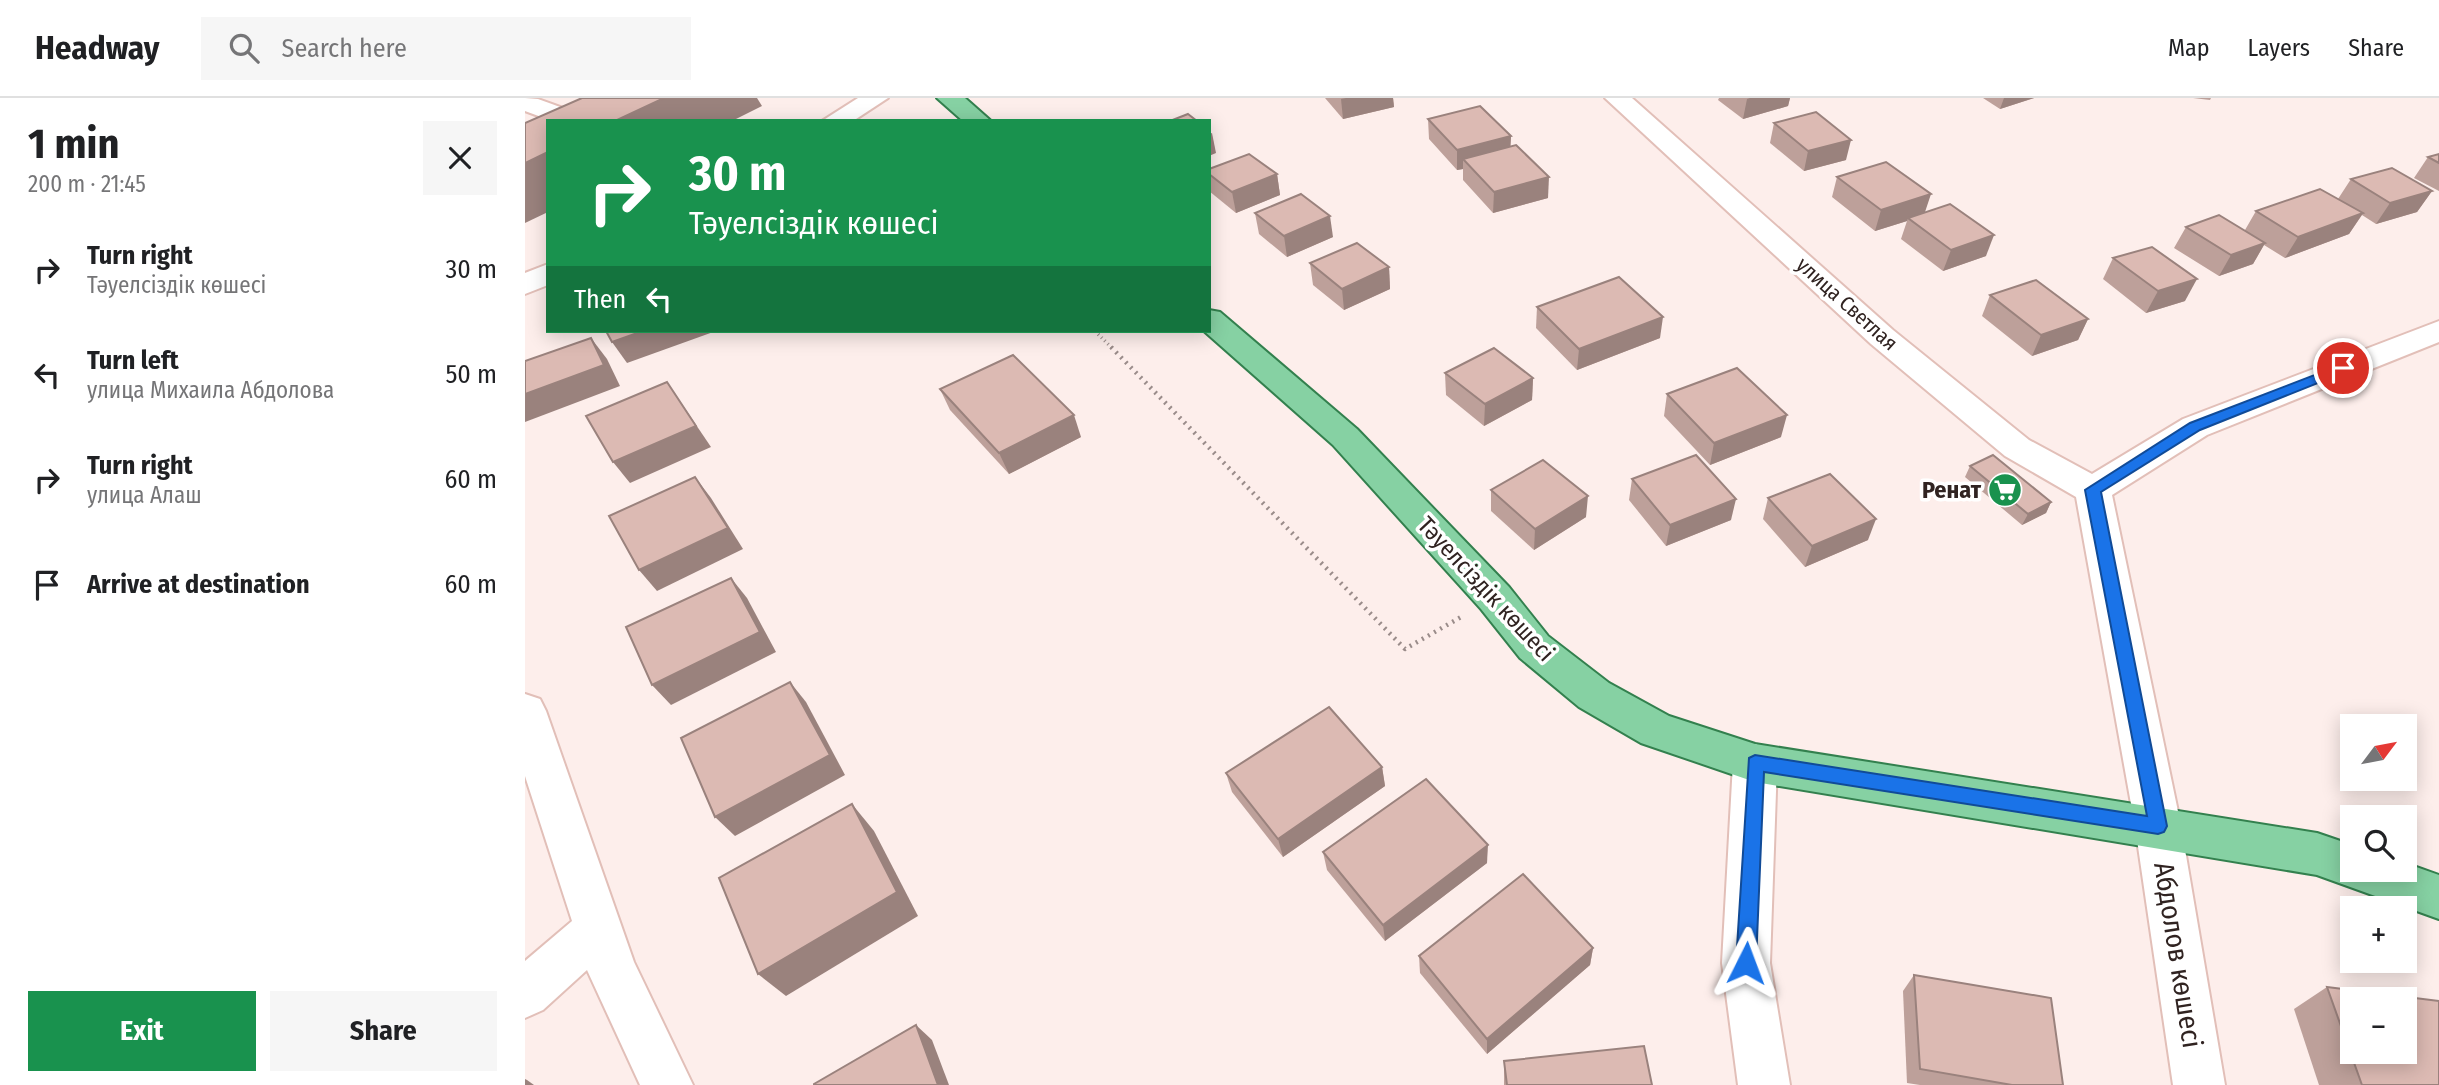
<!DOCTYPE html>
<meta charset="utf-8">
<style>
:root{--surface:#fff;--page:#f6f6f6;--text:#202124;--muted:#757577;--line:#e0e0e0;--accent:#19924e}
body{margin:0;font-family:"Fira Sans Condensed",sans-serif;background:var(--page);color:var(--text);height:100vh;display:flex;flex-direction:column;font-size:26px;white-space:nowrap}
*{box-sizing:border-box;margin:0}
p{font-size:23px;color:var(--muted)}
.icon{flex:none;width:38px;height:38px;fill:none;stroke:currentColor;stroke-width:2;stroke-linecap:round;stroke-linejoin:round}
.map{position:relative;flex:1;overflow:hidden}
.details{display:flex;flex-direction:column;background:var(--surface);width:525px}
.details>*{flex:none}
.hud{position:absolute;left:21px;top:21px;width:665px;height:214px;border-radius:0px;box-shadow:0 4px 18px #0003;background:#19924e;color:#fff;overflow:hidden}
.needle{width:46px;rotate:58deg}
.fabs{position:absolute;left:1815px;top:616px;display:grid;gap:14px}
.fabs a{display:grid;place-items:center;width:77px;height:77px;border-radius:0px;background:var(--surface);box-shadow:0 4px 18px #0003;font-size:35px}
.pin{position:absolute;display:grid;place-items:center;width:60px;height:60px;color:#fff;margin:-30px;border:4px solid #fff;border-radius:50%;box-shadow:0 2px 7px #0007}
.me{position:absolute;width:77px;margin:-38px;rotate:3deg;stroke-linejoin:round;filter:drop-shadow(0 0 5px #0008)}
.turn{display:flex;align-items:center;gap:24px;height:147px;padding:0 28px;font-size:32px}
.turn .icon{width:91px;height:91px;stroke-width:2.5}
.turn b{display:block;font-size:49px;line-height:60px}
.then{display:flex;align-items:center;height:66px;padding:0 28px;background:#0003;gap:14px;font-size:26px}
.round{display:grid;place-items:center;flex:none;width:74px;height:74px;border-radius:0px;background:var(--page)}
.headline{display:flex;align-items:center;justify-content:space-between;height:119px;padding:0 28px}
h1{font-size:42px;font-weight:700;line-height:52px}
.button{display:flex;gap:14px;margin-top:auto;padding:14px 28px}
.button a{flex:1;height:80px;border-radius:0px;background:var(--accent);color:#fff;font-size:28px;font-weight:700;line-height:80px;text-align:center}
.button a+a{background:var(--page);color:var(--text)}
ul{padding:0;list-style:none}
li{display:flex;align-items:center;gap:21px;height:105px;padding:0 28px}
li div{flex:1}
li b{display:block;font-size:26px}
li em{font-style:normal}
header{display:flex;align-items:center;gap:42px;box-sizing:border-box;height:98px;padding:0 35px;background:var(--surface);border-bottom:2px solid var(--line)}
header strong{font-size:33px}
nav{display:flex;gap:38px;margin-inline-start:auto;font-size:24px}
.search{width:490px;height:63px;background:var(--page);display:flex;align-items:center;gap:18px;box-sizing:border-box;padding:0 24px;border-radius:0px;color:var(--muted);font-size:26px}
main{display:flex;flex:1;min-height:0}
.map>svg:first-child{display:block}
</style>
<header>
<strong>Headway</strong>
<div class="search"><svg class="icon" aria-label="search" viewBox="0 0 24 24"><circle cx="10" cy="10" r="6"/><path d="M15 15l6 6"/></svg>Search here</div>
<nav><a>Map</a><a>Layers</a><a>Share</a></nav>
</header>
<main>
<section class="details">
<div class="headline"><div><h1>1 min</h1><p>200 m · 21:45</p></div><a class="round"><svg class="icon" aria-label="close" viewBox="0 0 24 24"><path d="M6 6l12 12M18 6L6 18"/></svg></a></div>
<ul>
<li><svg class="icon" aria-label="right" viewBox="0 0 24 24"><path d="M7 20v-9h11M14 6l5 5-5 5"/></svg><div><b>Turn right</b><p>Тәуелсіздік көшесі</p></div><em>30 m</em></li>
<li><svg class="icon" aria-label="left" viewBox="0 0 24 24"><path d="M17 20v-9H6M10 6l-5 5 5 5"/></svg><div><b>Turn left</b><p>улица Михаила Абдолова</p></div><em>50 m</em></li>
<li><svg class="icon" aria-label="right" viewBox="0 0 24 24"><path d="M7 20v-9h11M14 6l5 5-5 5"/></svg><div><b>Turn right</b><p>улица Алаш</p></div><em>60 m</em></li>
<li><svg class="icon" aria-label="arrive" viewBox="0 0 24 24"><path d="M6 21V4h12l-3 4 3 4H6"/></svg><div><b>Arrive at destination</b></div><em>60 m</em></li>
</ul>
<div class="button"><a>Exit</a><a>Share</a></div>
</section>
<div class="map">
<svg width="1914" height="987" viewBox="0 0 1914 987">
<rect width="100%" height="100%" fill="#fdeeeb"/>
<g fill="none" stroke-linecap="round" stroke-linejoin="round">
<g stroke="#e2bfb8" stroke-width="4">
<g id="minor">
<path d="M0,0L13,1L60,18L63,23H27L0,13Z"/>
<path d="M333,0H363L328,23H297Z"/>
<path d="M1080,0H1107L1368,232L1504,342L1567,376L1658,321L1914,223V244L1682,337L1587,397L1656,728L1700,987H1648L1610,728L1551,399L1480,358L1346,246Z"/>
<path d="M23,166V187L0,196V175Z"/>
<path d="M0,596L15,601L21,613L109,864L168,987H115L62,872L18,912L0,920V863L47,823L0,678Z"/>
<path d="M1230,646L1245,652L1252,665L1245,865L1265,987H1213L1197,865L1208,665L1215,652Z"/>
</g>
</g>
<g stroke="#33804e" stroke-width="4">
<g id="major">
<path d="M412,0H440L466,23H438Z"/>
<path d="M684,212L695,214L832,331L984,489L1023,538L1084,585L1144,618L1230,646L1792,735L1827,747V772H1880V765L1914,777V821L1792,777L1230,684L1116,645L1054,609L995,560L956,511L808,347L679,233H684Z"/>
</g>
</g>
<path stroke="#9a8c8a" stroke-width="3.5" stroke-dasharray="1 3.5" stroke-linecap="butt" d="M570,233L588,251"/>
<path stroke="#9a8c8a" stroke-width="4.5" stroke-dasharray="2 5" stroke-linecap="butt" d="M586,249L880,551L936,519"/>
<use href="#minor" fill="#fff" fill-rule="evenodd"/>
<use href="#major" fill="#86d1a3" fill-rule="evenodd"/>
</g>
<g fill="#bda09a">
<path d="M800,0H868L869,9L818,21Z"/>
<path d="M1194,0H1265L1263,8L1218,21L1193,2Z"/>
<path d="M1458,0H1509L1475,11Z"/>
<path d="M1668,0H1686L1685,2Z"/>
<path d="M903,21L986,38L985,49L1023,100L968,115L938,82V71L932,72L904,41Z"/>
<path d="M1249,25L1321,62L1279,73L1245,45Z"/>
<path d="M1914,56V93L1889,80L1903,59Z"/>
<path d="M684,71L752,76L755,97L711,115L684,93Z"/>
<path d="M1312,79L1400,114L1461,158L1418,173L1376,141L1382,123L1350,133L1307,99Z"/>
<path d="M1826,81L1907,93L1892,114L1851,126L1837,117L1824,136L1760,160L1739,147L1728,166L1694,178L1649,150L1661,129L1720,132L1731,113L1813,101Z"/>
<path d="M730,115L808,139L762,159L734,136Z"/>
<path d="M1588,160L1660,203L1621,215L1578,181Z"/>
<path d="M785,165L864,169L865,191L819,212L788,187Z"/>
<path d="M1465,197L1563,221L1553,242L1507,258L1457,218Z"/>
<path d="M1012,209L1135,240L1052,272L1011,230Z"/>
<path d="M920,275L1008,280L1007,302L959,328L921,297Z"/>
<path d="M415,291L556,339L484,376L425,312Z"/>
<path d="M1142,296L1256,339L1185,367L1139,318Z"/>
<path d="M1445,368L1526,404L1521,415L1497,427L1440,379Z"/>
<path d="M1107,381L1206,422L1141,448L1104,402Z"/>
<path d="M966,392L1061,419L1009,452L966,413Z"/>
<path d="M1243,400L1343,442L1280,469L1238,421Z"/>
<path d="M857,669L860,688L758,759L707,694L701,675Z"/>
<path d="M798,754L962,765L860,843L802,772Z"/>
<path d="M1068,850L1065,867L962,956L895,875L894,858Z"/>
<path d="M1389,877L1538,987H1395L1382,985L1378,893Z"/>
<path d="M1802,889L1914,987H1794L1769,911Z"/>
<path d="M979,963L1127,987H979Z"/>
</g>
<g fill="#9a827d">
<path d="M139,0H232L237,8L207,23H90Z"/>
<path d="M821,0H868L869,9L818,21L816,1Z"/>
<path d="M1225,0H1265L1263,8L1218,21L1222,1Z"/>
<path d="M1479,0H1509L1475,11Z"/>
<path d="M687,35L691,55L684,58V36Z"/>
<path d="M986,38L985,59L938,61V71L932,72V52Z"/>
<path d="M1326,42L1321,62L1279,73L1283,53Z"/>
<path d="M23,54V114L0,125V65Z"/>
<path d="M752,76L755,97L711,115L707,94Z"/>
<path d="M1024,79L1023,100L968,115L969,94Z"/>
<path d="M1907,93L1892,114L1851,126L1865,105Z"/>
<path d="M1406,96L1399,117L1383,120L1382,123L1350,133L1356,112Z"/>
<path d="M1838,115L1824,136L1760,160L1773,139Z"/>
<path d="M805,118L808,139L762,159L759,138Z"/>
<path d="M1469,137L1461,158L1418,173L1426,152Z"/>
<path d="M1740,145L1728,166L1694,178L1706,157Z"/>
<path d="M864,169L865,191L819,212L817,191Z"/>
<path d="M1672,181L1660,203L1621,215L1633,193Z"/>
<path d="M1138,219L1135,240L1052,272L1054,251Z"/>
<path d="M1563,221L1553,242L1507,258L1516,237Z"/>
<path d="M118,233H191L102,265L87,244Z"/>
<path d="M66,240L82,261L95,288L0,324V296Z"/>
<path d="M1008,280L1007,302L959,328L960,306Z"/>
<path d="M142,284L186,349L105,385L88,364Z"/>
<path d="M549,317L556,339L484,376L474,355Z"/>
<path d="M1262,317L1256,339L1185,367L1189,345Z"/>
<path d="M170,379L186,400L218,451L132,493L114,472Z"/>
<path d="M1063,398L1061,419L1009,452L1010,431Z"/>
<path d="M1211,401L1206,422L1141,448L1145,427Z"/>
<path d="M1526,404L1521,415L1497,427L1503,416Z"/>
<path d="M1351,421L1343,442L1280,469L1287,448Z"/>
<path d="M206,480L222,500L251,554L146,607L127,587Z"/>
<path d="M265,584L281,604L320,677L210,738L190,719Z"/>
<path d="M857,669L860,688L758,759L753,741Z"/>
<path d="M327,706L349,733L393,818L261,898L233,876Z"/>
<path d="M963,747L962,765L860,843L858,827Z"/>
<path d="M1068,850L1065,867L962,956V941Z"/>
<path d="M391,927L407,942L424,987H413Z"/>
<path d="M0,981L2,982L9,987H0Z"/>
</g>
<g fill="#dcbab3" stroke="#9a827d" stroke-width="2" fill-rule="evenodd">
<path d="M57,0H139L90,23H23V54L0,65V25Z"/>
<path d="M955,8L986,38L932,52L903,21Z"/>
<path d="M1291,14L1326,42L1283,53L1249,25Z"/>
<path d="M663,16L672,23H645Z"/>
<path d="M991,47L1024,79L969,94L938,61Z"/>
<path d="M724,56L752,76L707,94L684,76V71Z"/>
<path d="M1914,56V65L1903,59Z"/>
<path d="M1361,64L1406,96L1356,112L1312,79Z"/>
<path d="M1867,70L1907,93L1865,105L1826,81Z"/>
<path d="M1795,91L1838,115L1773,139L1731,113Z"/>
<path d="M776,96L805,118L759,138L730,115Z"/>
<path d="M1425,106L1469,137L1426,152L1383,120Z"/>
<path d="M1694,117L1740,145L1706,157L1661,129Z"/>
<path d="M832,145L864,169L817,191L785,165Z"/>
<path d="M1627,149L1672,181L1633,193L1588,160Z"/>
<path d="M1094,179L1138,219L1054,251L1012,209Z"/>
<path d="M1511,182L1563,221L1516,237L1465,197Z"/>
<path d="M81,233H118L87,244Z"/>
<path d="M66,240L79,267L0,296V263Z"/>
<path d="M969,250L1008,280L960,306L920,275Z"/>
<path d="M488,257L549,317L474,355L415,291Z"/>
<path d="M1212,270L1262,317L1189,345L1142,296Z"/>
<path d="M142,284L171,328L88,364L61,318Z"/>
<path d="M1171,357L1211,401L1145,427L1107,381Z"/>
<path d="M1468,357L1526,404L1503,416L1445,368Z"/>
<path d="M1018,362L1063,398L1010,431L966,392Z"/>
<path d="M1305,376L1351,421L1287,448L1243,400Z"/>
<path d="M170,379L203,430L114,472L84,418Z"/>
<path d="M206,480L235,534L127,587L101,529Z"/>
<path d="M265,584L305,657L190,719L156,640Z"/>
<path d="M804,609L857,669L753,741L701,675Z"/>
<path d="M901,681L963,747L858,827L798,754Z"/>
<path d="M327,706L372,794L233,876L194,780Z"/>
<path d="M998,776L1068,850L962,941L894,858Z"/>
<path d="M1389,877L1526,900L1538,987H1487L1395,971Z"/>
<path d="M1802,889L1914,903V987H1837ZM1827,901H1880V954H1827Z"/>
<path d="M391,927L413,987H289V986Z"/>
<path d="M1119,948L1127,987H982L979,963Z"/>
</g>
<path fill="#1a73e8" stroke="#114b97" stroke-width="2" d="M1818,266L1825,270L1823,273L1675,332L1576,394L1642,728L1639,734L1633,736L1239,674L1231,865L1228,872L1221,875L1214,872L1211,865L1224,660L1230,657L1622,718L1560,392L1665,325Z"/>
<defs>
<g id="supermarket-disc" transform="scale(1.75)"><circle r="9.5" fill="#19924e" stroke="#fff"/><path d="M-6-5.5h2.5l.6 2H6L4.5 2H-2.5L-4.4-4H-6ZM-1.5 3.2a1.3 1.3 0 1 0 .1 0ZM3 3.2a1.3 1.3 0 1 0 .1 0Z" fill="#fff"/></g>
</defs>
<g fill-rule="evenodd">
<use href="#supermarket-disc" x="1480" y="392"/>
</g>
<g text-anchor="middle" dominant-baseline="central" stroke-width="7" stroke-linejoin="round" paint-order="stroke">
<g font-size="21" fill="#302321" stroke="#fff">
<text transform="translate(1322 206) rotate(42)">улица Светлая</text>
</g>
<g font-size="24" font-weight="bold" fill="#302321" stroke="#fff" text-anchor="end">
<text x="1456" y="392">Ренат</text>
</g>
<g font-size="24" fill="#302321" stroke="#fff">
<text transform="translate(961 491) rotate(47)">Тәуелсіздік көшесі</text>
</g>
<g font-size="28" fill="#302321" stroke="#fff">
<text transform="translate(1653 857) rotate(81)">Абдолов көшесі</text>
</g>
</g>
</svg>
<div class="fabs">
<a><svg class="needle" viewBox="-14 -14 28 28"><path d="M0-13l5 13h-10z" fill="#e53935"/><path d="M0 13l5-13h-10z" fill="#757577"/></svg></a>
<a><svg class="icon" aria-label="search" viewBox="0 0 24 24"><circle cx="10" cy="10" r="6"/><path d="M15 15l6 6"/></svg></a>
<a>+</a>
<a>−</a>
</div>
<div class="pin" style="left:1818px;top:270px;background:#d93025"><svg class="icon" aria-label="arrive" viewBox="0 0 24 24"><path d="M6 21V4h12l-3 4 3 4H6"/></svg></div>
<svg class="me" style="left:1221px;top:865px" viewBox="-20 -20 40 40"><path d="M0-17L14 15 0 8-14 15z" fill="#1a73e8" stroke="#fff" stroke-width="4"/></svg>
<div class="hud">
<div class="turn"><svg class="icon" aria-label="right" viewBox="0 0 24 24"><path d="M7 20v-9h11M14 6l5 5-5 5"/></svg><div><b>30 m</b>Тәуелсіздік көшесі</div></div>
<div class="then">Then<svg class="icon" aria-label="left" viewBox="0 0 24 24"><path d="M17 20v-9H6M10 6l-5 5 5 5"/></svg></div>
</div>
</div>
</main>
